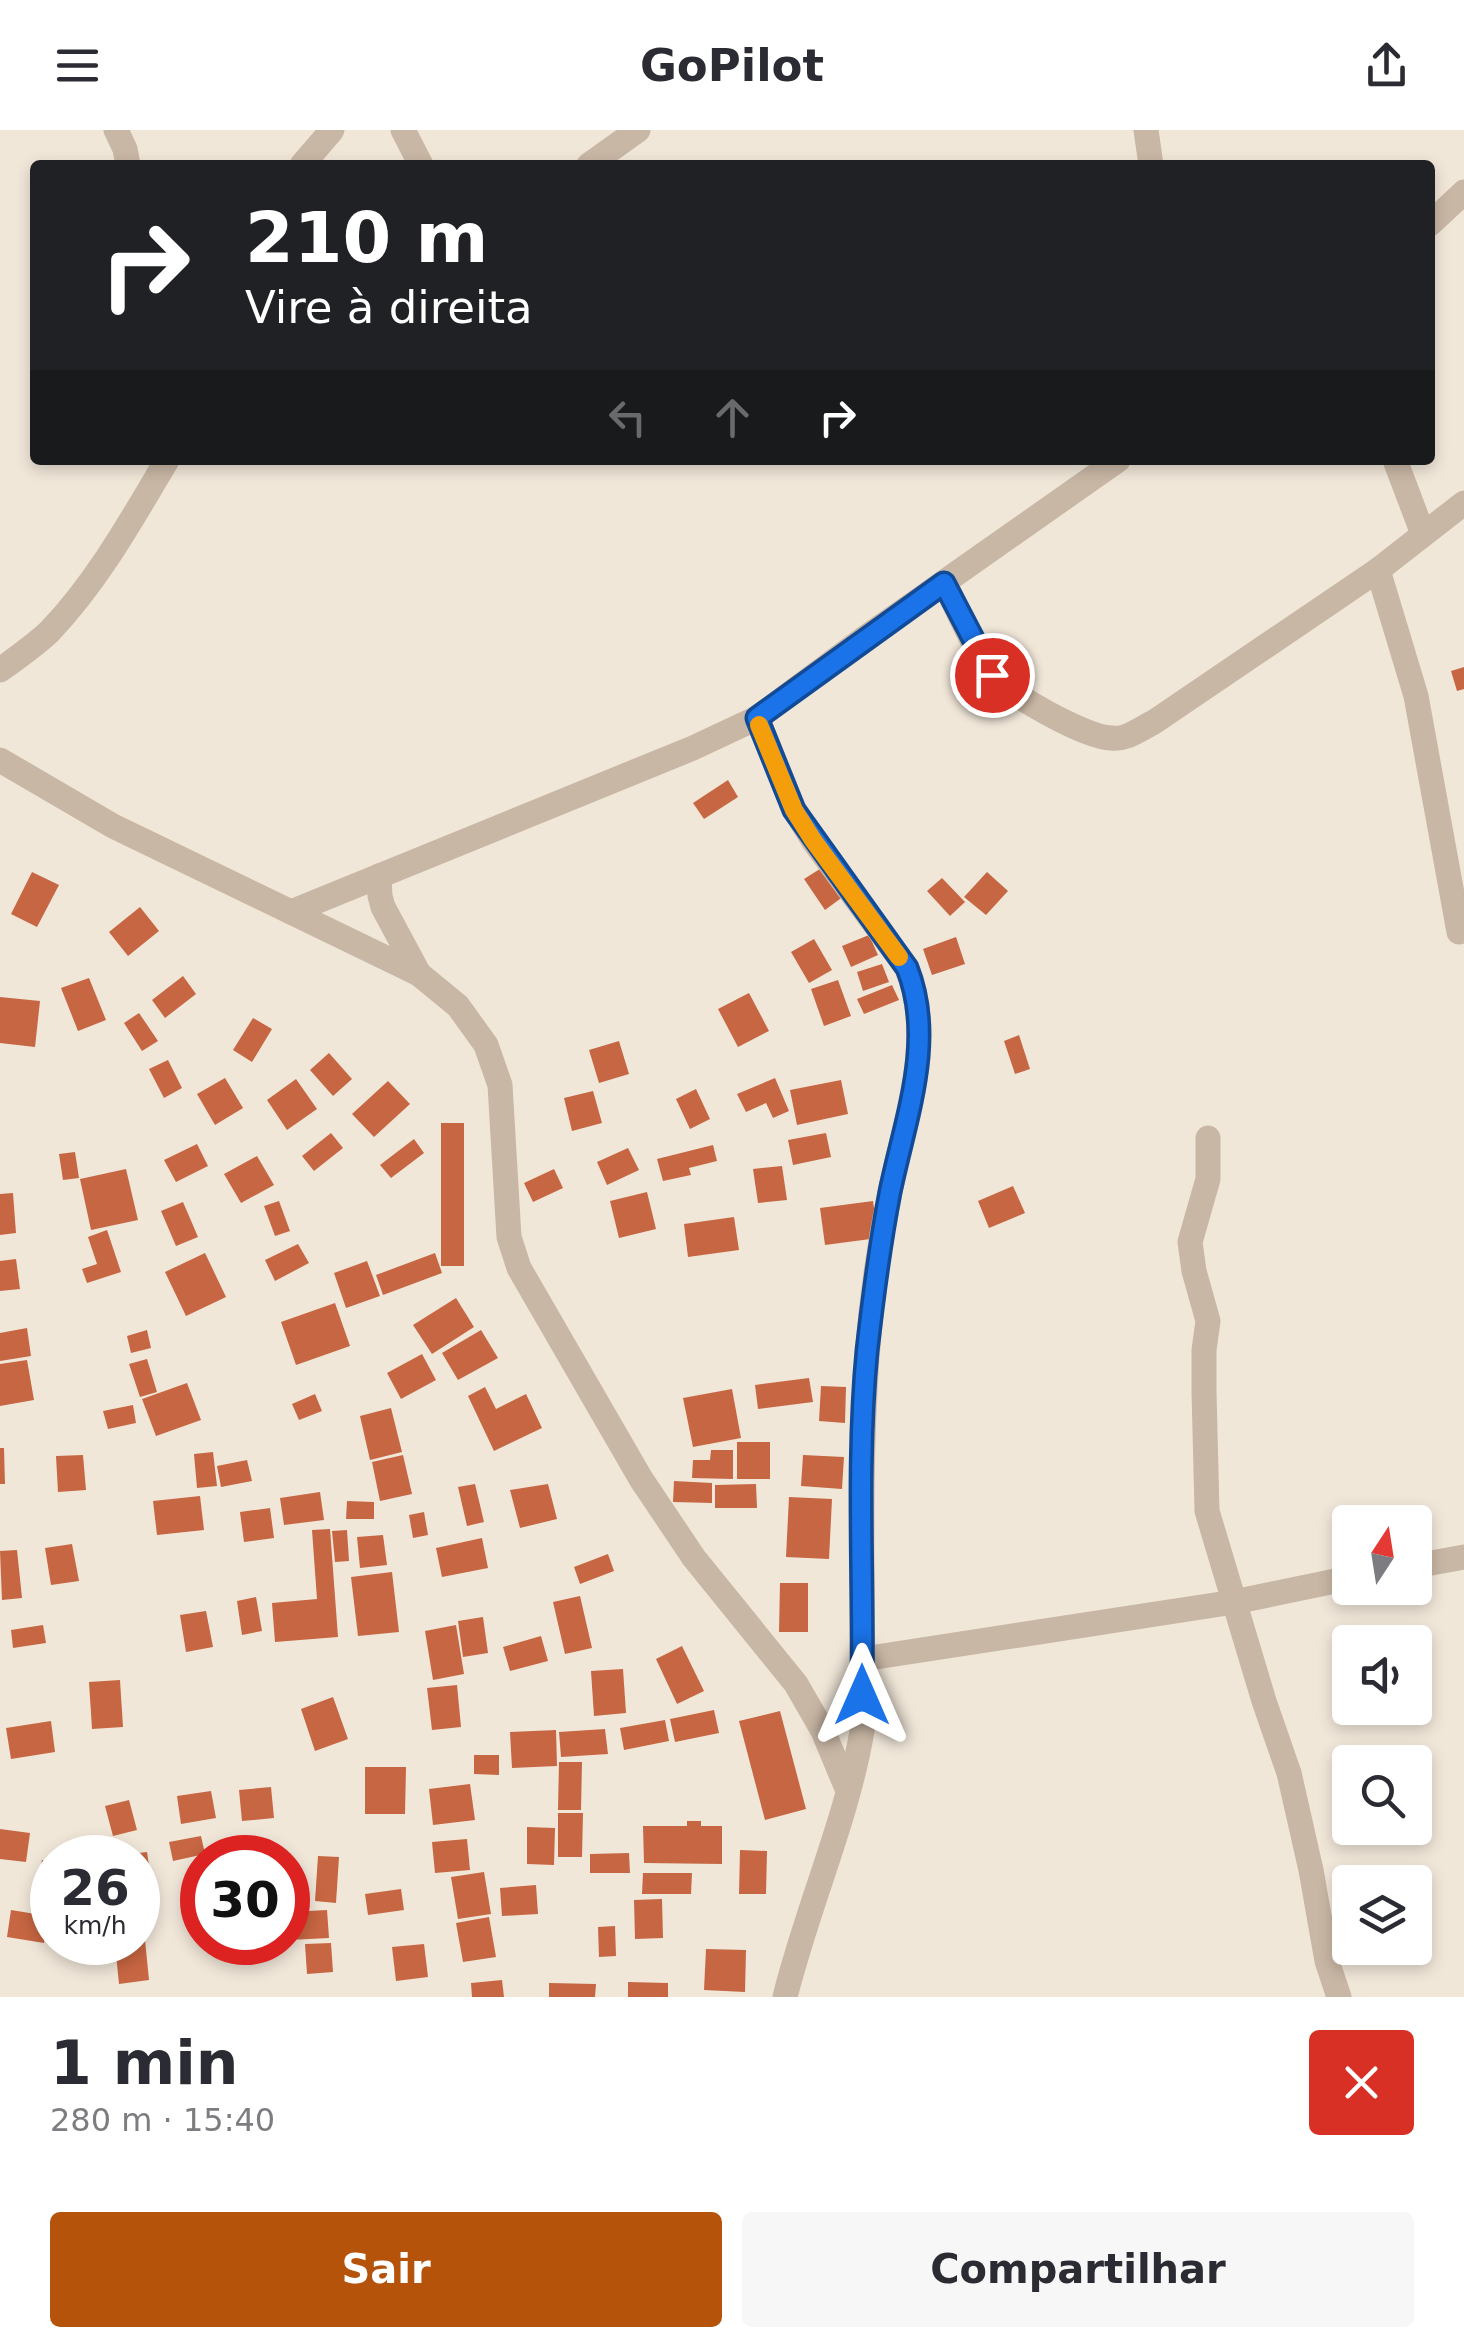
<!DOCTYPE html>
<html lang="pt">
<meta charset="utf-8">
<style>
:root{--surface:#fff;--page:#f7f7f7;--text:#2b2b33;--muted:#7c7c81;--accent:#b45309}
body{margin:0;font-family:"DejaVu Sans",sans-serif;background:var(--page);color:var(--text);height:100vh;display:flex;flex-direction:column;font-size:38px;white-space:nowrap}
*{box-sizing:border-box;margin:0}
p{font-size:32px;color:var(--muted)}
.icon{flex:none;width:55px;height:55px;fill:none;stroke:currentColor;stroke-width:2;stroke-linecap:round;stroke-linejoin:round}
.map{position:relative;height:1867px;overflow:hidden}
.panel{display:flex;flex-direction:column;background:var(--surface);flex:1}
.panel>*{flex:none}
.top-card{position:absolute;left:30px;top:30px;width:1405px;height:305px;border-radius:10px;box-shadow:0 5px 15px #0003;background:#202124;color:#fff;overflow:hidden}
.needle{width:65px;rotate:12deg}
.buttons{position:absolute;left:1332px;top:1375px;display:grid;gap:20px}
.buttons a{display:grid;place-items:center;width:100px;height:100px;border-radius:10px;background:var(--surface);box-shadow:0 5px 15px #0003;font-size:50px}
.speed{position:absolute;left:30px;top:1705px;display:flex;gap:20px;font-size:50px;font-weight:700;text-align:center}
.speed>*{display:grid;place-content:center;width:130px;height:130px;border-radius:50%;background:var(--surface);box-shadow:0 5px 15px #0003;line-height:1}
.speed small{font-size:25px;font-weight:400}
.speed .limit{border:15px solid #d22;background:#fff;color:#111}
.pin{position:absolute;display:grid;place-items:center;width:85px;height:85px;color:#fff;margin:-42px;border:5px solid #fff;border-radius:50%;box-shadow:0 2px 10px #0007}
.me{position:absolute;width:110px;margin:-55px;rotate:0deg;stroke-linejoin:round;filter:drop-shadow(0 0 8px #0008)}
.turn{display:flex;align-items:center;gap:35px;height:210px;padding:0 50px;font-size:45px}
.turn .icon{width:130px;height:130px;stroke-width:2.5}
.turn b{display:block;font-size:70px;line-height:85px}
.lanes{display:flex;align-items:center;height:95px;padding:0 50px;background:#0003;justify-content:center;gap:50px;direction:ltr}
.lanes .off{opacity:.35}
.round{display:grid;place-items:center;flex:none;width:105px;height:105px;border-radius:10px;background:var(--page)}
.head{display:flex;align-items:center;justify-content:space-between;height:170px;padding:0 50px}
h1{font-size:60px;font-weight:700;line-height:75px}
.cta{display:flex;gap:20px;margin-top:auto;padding:20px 50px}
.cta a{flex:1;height:115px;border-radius:10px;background:var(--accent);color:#fff;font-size:40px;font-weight:700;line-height:115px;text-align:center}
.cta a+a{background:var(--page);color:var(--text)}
header{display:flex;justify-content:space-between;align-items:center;height:130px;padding:0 50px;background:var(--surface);font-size:45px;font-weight:700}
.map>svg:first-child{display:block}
</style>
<header><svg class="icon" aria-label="menu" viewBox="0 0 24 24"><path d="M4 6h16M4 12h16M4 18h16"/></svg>GoPilot<svg class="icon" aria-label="share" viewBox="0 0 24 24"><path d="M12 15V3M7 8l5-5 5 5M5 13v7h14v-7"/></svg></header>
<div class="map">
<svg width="1464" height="1867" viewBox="0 0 1464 1867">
<rect width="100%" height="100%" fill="#f1e7d9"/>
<g fill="#c76642">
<path d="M1464,537V559L1457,561L1451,541Z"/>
<path d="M728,650L738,667L704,689L693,673Z"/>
<path d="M823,737L844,766L825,780L804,749Z"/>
<path d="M32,742L59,755L37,797L11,784Z"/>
<path d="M987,742L1008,761L986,785L964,767Z"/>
<path d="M942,748L965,772L950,786L927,761Z"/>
<path d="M140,777L159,801L128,826L109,802Z"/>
<path d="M869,805L878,825L851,837L842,816Z"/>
<path d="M956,807L965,834L932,845L923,819Z"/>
<path d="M814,809L832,840L809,853L791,822Z"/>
<path d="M882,834L889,852L863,861L857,842Z"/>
<path d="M183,846L196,864L165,888L152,870Z"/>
<path d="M89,848L106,890L78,901L61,858Z"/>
<path d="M838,850L851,886L824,896L811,859Z"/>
<path d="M892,855L899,870L864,884L857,869Z"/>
<path d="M749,863L769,901L738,917L718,879Z"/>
<path d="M0,867L40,871L35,917L0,913Z"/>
<path d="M139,883L158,911L142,921L124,893Z"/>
<path d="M253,888L272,899L252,932L233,920Z"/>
<path d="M1019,905L1030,939L1015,944L1004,911Z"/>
<path d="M619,911L629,944L599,953L589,920Z"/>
<path d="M329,923L352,949L333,966L310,940Z"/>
<path d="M168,930L182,958L164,968L149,939Z"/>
<path d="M225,948L243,978L215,995L197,964Z"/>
<path d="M775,948L789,981L773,988L766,973L746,982L737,964Z"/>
<path d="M296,949L317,979L287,1000L267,970Z"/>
<path d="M841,950L848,984L797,995L790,960Z"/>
<path d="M388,951L410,974L374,1007L352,984Z"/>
<path d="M696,959L710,989L690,999L676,969Z"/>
<path d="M593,961L602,993L572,1001L564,968Z"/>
<rect x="441" y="993" width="23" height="143"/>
<path d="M331,1003L343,1018L314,1041L302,1026Z"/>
<path d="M826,1003L831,1027L793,1035L788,1010Z"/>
<path d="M414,1009L424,1023L391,1048L380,1035Z"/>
<path d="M197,1014L208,1036L176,1052L164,1030Z"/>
<path d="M713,1015L717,1031L689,1038L691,1045L663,1051L657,1029Z"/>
<path d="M628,1018L639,1040L607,1055L597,1032Z"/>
<path d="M75,1022L79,1048L63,1050L59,1024Z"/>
<path d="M257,1026L274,1055L241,1073L224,1044Z"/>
<path d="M782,1036L787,1070L758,1073L753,1039Z"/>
<path d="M126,1039L138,1090L91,1100L80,1049Z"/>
<path d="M554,1039L563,1058L533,1072L524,1053Z"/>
<path d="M1013,1056L1025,1083L989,1098L978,1071Z"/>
<path d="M647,1062L656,1099L619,1108L610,1071Z"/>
<path d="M13,1063L16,1103L0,1105V1064Z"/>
<path d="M279,1071L290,1101L275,1106L264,1076Z"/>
<path d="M873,1071L878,1108L825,1115L820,1078Z"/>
<path d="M183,1072L198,1107L176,1116L161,1081Z"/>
<path d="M734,1087L739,1120L688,1127L684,1094Z"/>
<path d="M107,1100L121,1142L87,1153L82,1139L97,1134L88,1107Z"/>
<path d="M298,1114L309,1133L275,1151L265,1130Z"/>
<path d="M205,1123L226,1167L186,1186L165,1142Z"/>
<path d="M435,1123L442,1143L383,1165L376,1145Z"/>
<path d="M16,1129L20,1159L0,1161V1131Z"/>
<path d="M367,1131L380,1166L346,1178L334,1143Z"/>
<path d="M456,1168L474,1197L432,1224L413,1195Z"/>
<path d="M335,1173L350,1216L296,1235L281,1192Z"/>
<path d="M27,1198L31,1226L0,1231V1203Z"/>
<path d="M147,1200L151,1218L131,1223L127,1206Z"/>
<path d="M481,1200L498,1228L458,1250L442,1223Z"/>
<path d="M422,1224L436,1250L401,1269L387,1243Z"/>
<path d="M147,1229L157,1262L140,1267L129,1234Z"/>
<path d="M27,1230L34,1270L0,1276V1234Z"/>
<path d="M809,1248L813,1272L758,1279L755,1255Z"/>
<path d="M187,1253L201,1290L156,1306L142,1269Z"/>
<path d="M821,1256L846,1257L845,1293L819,1291Z"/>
<path d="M485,1257L496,1279L526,1264L542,1298L494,1321L468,1266Z"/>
<path d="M732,1259L741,1308L693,1317L683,1268Z"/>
<path d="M315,1264L322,1281L299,1290L292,1274Z"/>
<path d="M133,1275L136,1293L108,1299L103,1281Z"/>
<path d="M391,1278L402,1322L370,1330L360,1286Z"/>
<rect x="737" y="1312" width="33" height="37"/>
<path d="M0,1318H4L5,1354H0Z"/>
<path d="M711,1320H733V1349L692,1348L693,1330H710Z"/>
<path d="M213,1322L217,1356L197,1358L194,1324Z"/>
<path d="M83,1325L86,1360L58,1362L56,1326Z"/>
<path d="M403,1325L412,1364L380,1371L372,1332Z"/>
<path d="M803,1325L844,1327L842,1359L801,1356Z"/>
<path d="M247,1330L252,1351L221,1357L217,1336Z"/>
<path d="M674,1351L712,1353V1373L673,1372Z"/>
<path d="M475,1354L484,1392L467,1396L458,1357Z"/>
<path d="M548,1354L557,1389L520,1398L510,1360Z"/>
<path d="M756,1354L757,1378H715V1355Z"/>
<path d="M320,1362L324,1390L284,1395L280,1368Z"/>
<path d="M200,1366L204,1400L157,1405L153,1371Z"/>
<path d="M789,1367L832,1369L829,1429L786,1427Z"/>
<path d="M347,1371L374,1372V1389H346Z"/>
<path d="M270,1378L274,1408L244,1412L240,1382Z"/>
<path d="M424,1382L428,1405L413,1408L409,1385Z"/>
<path d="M330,1399L338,1507L275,1512L272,1473L317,1469L312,1400Z"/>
<path d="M347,1400L349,1431L335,1432L332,1401Z"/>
<path d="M383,1405L387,1435L360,1438L357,1407Z"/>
<path d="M482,1408L488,1438L442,1447L436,1418Z"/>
<path d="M72,1414L79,1451L51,1455L45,1418Z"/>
<path d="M17,1420L22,1468L2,1470L0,1421Z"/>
<path d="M608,1424L614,1441L580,1454L574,1437Z"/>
<path d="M392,1442L399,1502L358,1506L351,1447Z"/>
<path d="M780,1453H808V1502H779Z"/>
<path d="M580,1466L592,1518L565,1524L553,1472Z"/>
<path d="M256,1467L262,1501L242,1505L237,1471Z"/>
<path d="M206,1481L213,1517L186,1522L180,1485Z"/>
<path d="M483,1487L488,1523L463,1527L458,1491Z"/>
<path d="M43,1495L46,1513L13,1518L11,1500Z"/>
<path d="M456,1495L464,1544L433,1550L425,1501Z"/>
<path d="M541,1506L548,1531L510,1541L503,1517Z"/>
<path d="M682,1516L704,1561L677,1574L656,1529Z"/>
<path d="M623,1539L626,1583L594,1586L591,1541Z"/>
<path d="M120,1550L123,1597L92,1599L89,1552Z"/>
<path d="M457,1555L461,1597L432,1600L427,1558Z"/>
<path d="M333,1567L348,1609L315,1621L301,1579Z"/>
<path d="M714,1580L719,1603L675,1612L670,1589Z"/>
<path d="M780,1581L806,1679L765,1690L739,1591Z"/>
<path d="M665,1590L669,1611L624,1620L620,1598Z"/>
<path d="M51,1591L55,1622L11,1629L6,1598Z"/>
<path d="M605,1599L608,1624L561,1627L559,1602Z"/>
<path d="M556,1600L557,1636L512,1638L510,1602Z"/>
<path d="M474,1625H499V1645L474,1644Z"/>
<path d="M559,1632H582L581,1680H558Z"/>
<path d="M365,1637H406L405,1684H365Z"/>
<path d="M470,1654L475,1690L433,1695L429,1659Z"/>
<path d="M271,1657L274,1688L242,1691L239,1660Z"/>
<path d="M211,1661L216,1688L181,1694L177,1666Z"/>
<path d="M129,1670L137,1700L113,1706L105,1676Z"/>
<path d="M558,1683H583L582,1727H558Z"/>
<path d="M687,1691H701V1696H722V1734L644,1733L643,1696H687Z"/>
<path d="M527,1697L555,1698L554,1735L527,1734Z"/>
<path d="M0,1699L30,1703L26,1732L0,1729Z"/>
<path d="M201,1706L205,1724L173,1731L169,1712Z"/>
<path d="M467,1709L470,1740L435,1743L432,1712Z"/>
<path d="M740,1720L767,1721L766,1764H739Z"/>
<path d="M147,1722L152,1756L138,1758V1728H122V1725Z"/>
<path d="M629,1723L630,1743H590V1724Z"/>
<path d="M318,1726L339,1727L336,1773L315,1771Z"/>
<path d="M42,1730L52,1732V1769L36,1766Z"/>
<path d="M484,1742L491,1784L458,1789L451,1747Z"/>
<path d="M643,1743H692L691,1764H642Z"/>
<path d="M536,1755L538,1784L502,1786L500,1758Z"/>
<path d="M401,1759L404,1780L368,1785L365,1764Z"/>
<path d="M662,1769L663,1808L635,1809L634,1770Z"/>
<path d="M11,1780L48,1786L44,1813L7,1807Z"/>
<path d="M327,1780L329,1808L289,1810L288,1782Z"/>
<path d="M489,1787L496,1827L463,1832L456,1793Z"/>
<path d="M615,1796L616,1826L599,1827L598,1797Z"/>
<path d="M145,1810L149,1850L119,1854L115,1814Z"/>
<path d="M331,1813L333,1842L307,1844L305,1814Z"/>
<path d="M424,1814L428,1847L396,1851L392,1817Z"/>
<path d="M706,1819L746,1820L745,1862L704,1860Z"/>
<path d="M502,1850L504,1867H472L471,1853Z"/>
<path d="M628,1852L668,1853V1867H628Z"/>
<path d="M549,1853L596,1854L595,1867H549Z"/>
</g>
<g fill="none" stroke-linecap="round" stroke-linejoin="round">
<g stroke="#c9b7a5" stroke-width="25">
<path d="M116,0L125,19L128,35"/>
<path d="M403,0L421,35"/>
<path d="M1146,0L1151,35"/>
<path d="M302,35L332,0"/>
<path d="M589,35L638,0"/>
<path d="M1430,94L1464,62"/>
<path d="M1395,330L1423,404"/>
<path d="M1378,440L1416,566L1459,802"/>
<path d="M944,453C958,480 974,518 990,542C1005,563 1085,607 1111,608C1127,610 1140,599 1154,592L1378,440L1464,373"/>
<path d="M0,540C17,528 34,516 49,502C97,452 132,389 167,330"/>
<path d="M757,588L794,679L813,710L907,838C936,910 905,989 890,1062C879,1115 871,1173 867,1227C858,1352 864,1476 862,1601C847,1690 807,1778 785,1867"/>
<path d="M0,630L113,696L419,844L458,876L486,915L500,955L509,1107L519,1138L641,1349L694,1428L796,1554L823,1601L848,1661"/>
<path d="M379,746L380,766L383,777L419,844"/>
<path d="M291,782L693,618L757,588L862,510L1118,330"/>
<path d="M1208,1008V1049L1190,1112L1194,1141L1208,1191L1204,1220V1262L1207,1381L1264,1571L1289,1643L1311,1740L1327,1831L1339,1867"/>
<path d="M1415,1436L1464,1427"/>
<path d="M863,1529L1234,1472L1350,1448"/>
</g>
</g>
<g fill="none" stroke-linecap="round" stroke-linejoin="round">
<g stroke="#114b97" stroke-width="25">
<path id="route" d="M862,1565C864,1450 856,1335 867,1221C873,1168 880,1114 890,1062C905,989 936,911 907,838L794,680L757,588L944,453L992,545"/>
</g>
<use href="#route" stroke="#1a73e8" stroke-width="18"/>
<path stroke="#f59e0b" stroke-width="18" d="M759,595L794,680L813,710L899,827"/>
</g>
</svg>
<div class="buttons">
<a><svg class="needle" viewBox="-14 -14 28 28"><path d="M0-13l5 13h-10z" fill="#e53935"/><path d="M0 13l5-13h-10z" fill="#7c7c81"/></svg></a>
<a><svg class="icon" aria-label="sound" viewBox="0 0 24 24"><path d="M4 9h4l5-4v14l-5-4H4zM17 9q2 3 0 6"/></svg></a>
<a><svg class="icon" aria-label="search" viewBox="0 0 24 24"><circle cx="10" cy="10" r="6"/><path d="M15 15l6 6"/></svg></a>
<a><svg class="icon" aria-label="layers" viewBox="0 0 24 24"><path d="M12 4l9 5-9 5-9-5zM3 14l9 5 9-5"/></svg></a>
</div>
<div class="speed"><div>26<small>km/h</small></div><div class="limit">30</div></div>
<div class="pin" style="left:992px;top:545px;background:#d93025"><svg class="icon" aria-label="arrive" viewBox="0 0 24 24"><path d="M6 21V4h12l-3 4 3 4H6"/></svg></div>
<svg class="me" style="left:862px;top:1565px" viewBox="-20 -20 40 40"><path d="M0-17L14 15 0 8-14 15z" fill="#1a73e8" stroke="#fff" stroke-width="4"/></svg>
<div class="top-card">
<div class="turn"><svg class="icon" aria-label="right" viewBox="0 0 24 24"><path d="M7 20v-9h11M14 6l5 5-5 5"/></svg><div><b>210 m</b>Vire à direita</div></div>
<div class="lanes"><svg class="icon off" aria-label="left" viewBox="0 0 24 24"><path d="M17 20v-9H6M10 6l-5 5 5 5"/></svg><svg class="icon off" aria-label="ahead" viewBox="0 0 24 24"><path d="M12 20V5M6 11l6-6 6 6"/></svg><svg class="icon" aria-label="right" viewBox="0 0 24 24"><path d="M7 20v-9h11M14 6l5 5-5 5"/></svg></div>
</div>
</div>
<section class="panel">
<div class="head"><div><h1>1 min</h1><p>280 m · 15:40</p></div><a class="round" style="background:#d93025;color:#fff"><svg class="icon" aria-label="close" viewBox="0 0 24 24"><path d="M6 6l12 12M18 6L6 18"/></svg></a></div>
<div class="cta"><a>Sair</a><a>Compartilhar</a></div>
</section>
